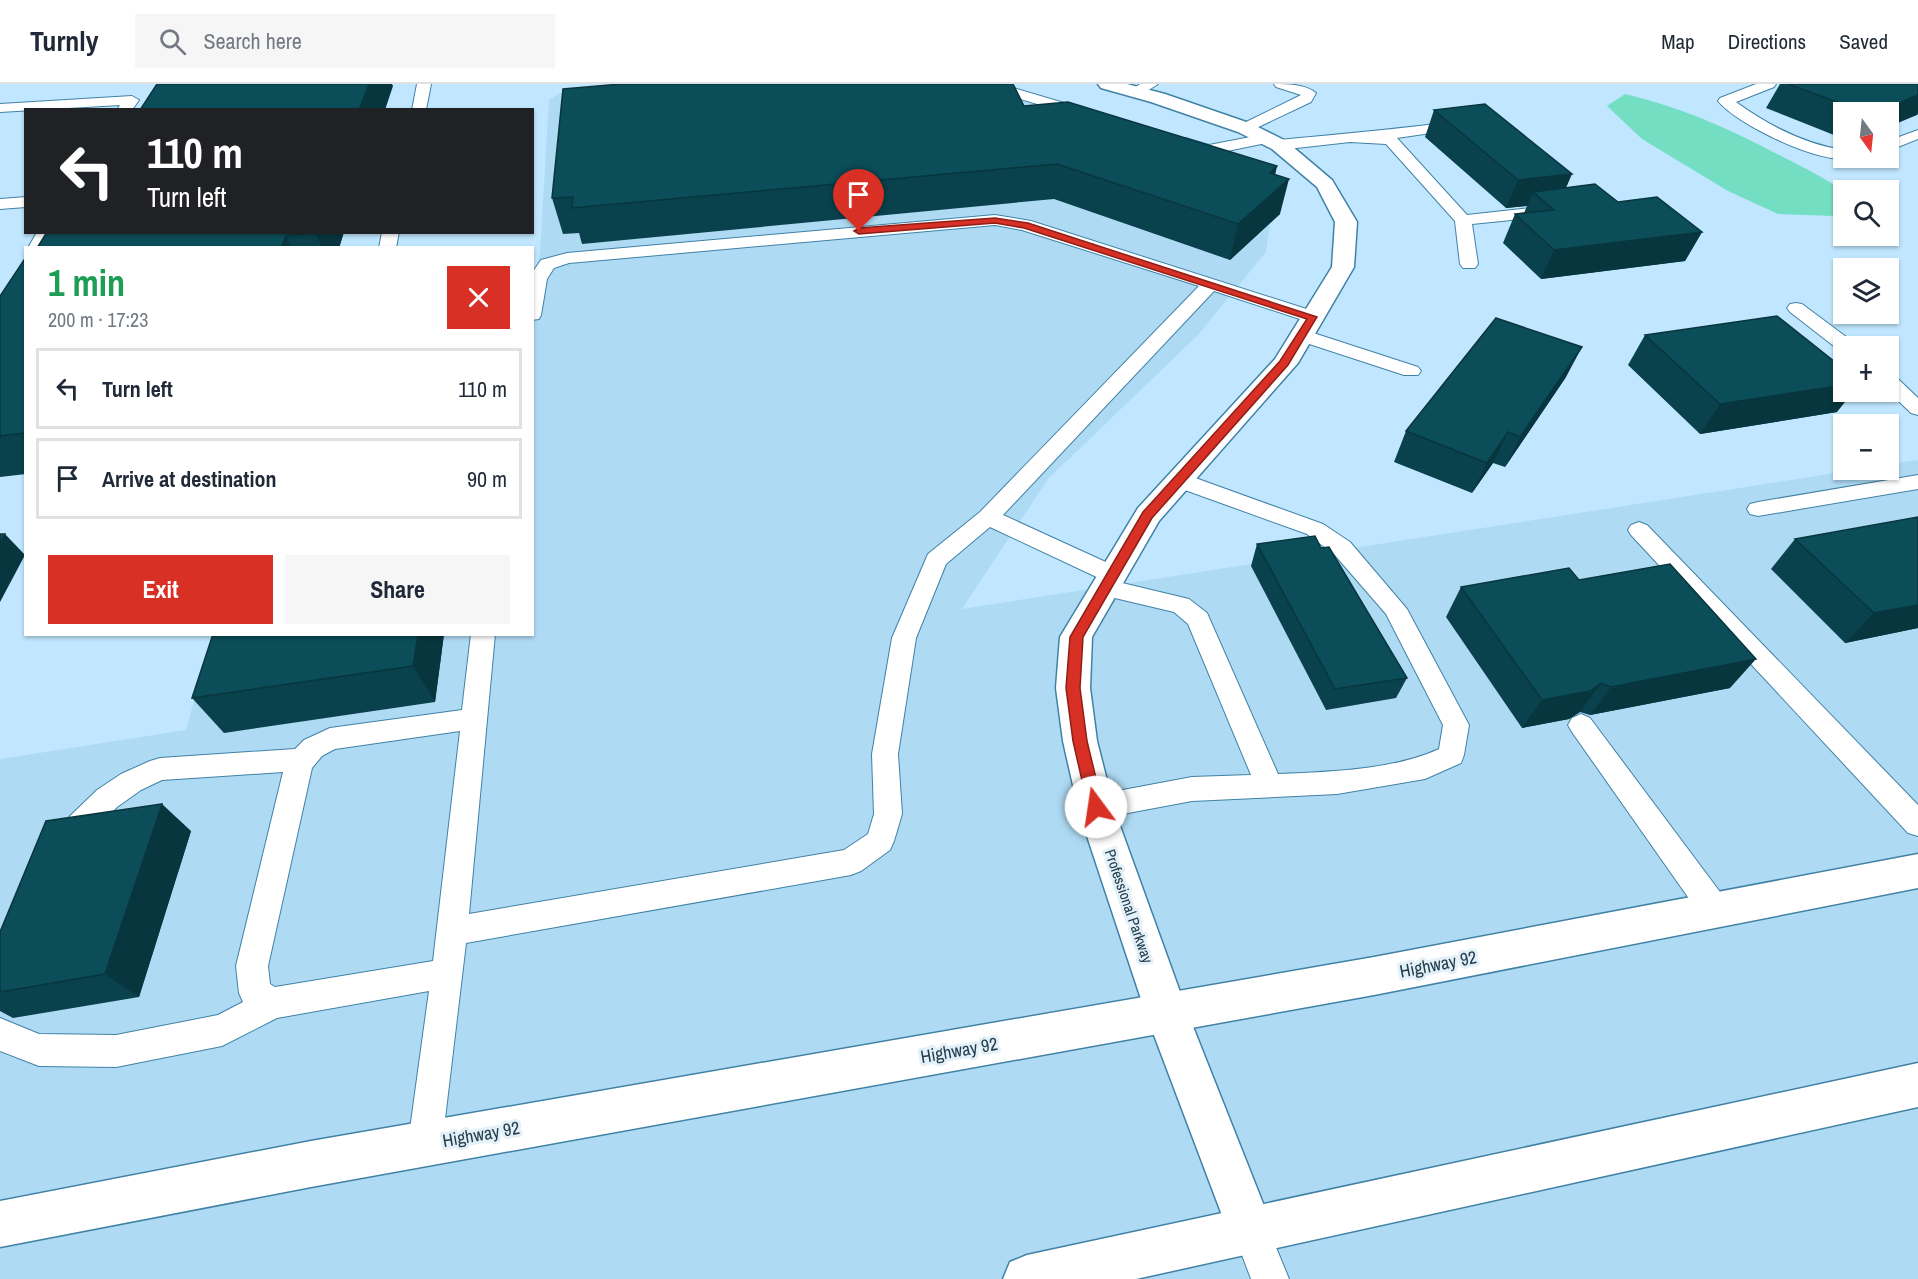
<!DOCTYPE html>
<meta charset="utf-8">
<style>
:root{--surface:#fff;--page:#f6f6f7;--text:#1f2937;--muted:#747a83;--line:#e0e1e3;--accent:#d93025}
body{margin:0;font-family:"Archivo Narrow",sans-serif;background:var(--page);color:var(--text);height:100vh;display:flex;flex-direction:column;font-size:22px;white-space:nowrap}
*{box-sizing:border-box;margin:0}
p{font-size:20px;color:var(--muted)}
.icon{flex:none;width:33px;height:33px;fill:none;stroke:currentColor;stroke-width:2;stroke-linecap:round;stroke-linejoin:round}
.map{position:relative;flex:1;overflow:hidden}
.sheet{position:absolute;left:24px;top:162px;width:510px;height:390px;display:flex;flex-direction:column;background:var(--surface);border-radius:0px;box-shadow:0 2px 4px #0004}
.sheet>*{flex:none}
.top-card{position:absolute;left:24px;top:24px;width:510px;height:126px;border-radius:0px;box-shadow:0 2px 4px #0004;background:#202124;color:#fff;overflow:hidden}
.needle{width:39px;rotate:165deg}
.tools{position:absolute;left:1833px;top:18px;display:grid;gap:12px}
.tools a{display:grid;place-items:center;width:66px;height:66px;border-radius:0px;background:var(--surface);box-shadow:0 2px 4px #0004;font-size:30px}
.pin{position:absolute;display:grid;place-items:center;width:51px;height:51px;color:#fff;margin:-62px -26px;border-radius:50% 50% 50% 0;rotate:-45deg;box-shadow:0 0 6px #0007}
.pin .icon{rotate:45deg}
.me{position:absolute;width:66px;margin:-33px;rotate:346deg;stroke-linejoin:round;filter:drop-shadow(0 0 4px #0008)}
.turn{display:flex;align-items:center;gap:21px;height:126px;padding:0 24px;font-size:27px}
.turn .icon{width:78px;height:78px;stroke-width:2.5}
.turn b{display:block;font-size:42px;line-height:51px}
.round{display:grid;place-items:center;flex:none;width:63px;height:63px;border-radius:0px;background:var(--page)}
.summary{display:flex;align-items:center;justify-content:space-between;height:102px;padding:0 24px}
h1{font-size:36px;font-weight:800;line-height:45px;color:#1e9e55}
.action{display:flex;gap:12px;margin-top:auto;padding:12px 24px}
.action a{flex:1;height:69px;border-radius:0px;background:var(--accent);color:#fff;font-size:24px;font-weight:800;line-height:69px;text-align:center}
.action a+a{background:var(--page);color:var(--text)}
ul{padding:0;list-style:none}
li{display:flex;align-items:center;gap:18px;height:81px;margin:0 12px 9px;padding:0 12px;border:3px solid var(--line);border-radius:0px}
li div{flex:1}
li b{display:block;font-size:22px}
li em{font-style:normal}
header{display:flex;align-items:center;gap:36px;box-sizing:border-box;height:84px;padding:0 30px;background:var(--surface);border-bottom:2px solid var(--line)}
header strong{font-size:28px}
nav{display:flex;gap:33px;margin-inline-start:auto;font-size:21px}
.search{width:420px;height:54px;background:var(--page);display:flex;align-items:center;gap:15px;box-sizing:border-box;padding:0 21px;border-radius:0px;color:var(--muted);font-size:22px}
.map>svg:first-child{display:block}
</style>
<header>
<strong>Turnly</strong>
<div class="search"><svg class="icon" aria-label="search" viewBox="0 0 24 24"><circle cx="10" cy="10" r="6"/><path d="M15 15l6 6"/></svg>Search here</div>
<nav><a>Map</a><a>Directions</a><a>Saved</a></nav>
</header>
<div class="map">
<svg width="1918" height="1195" viewBox="0 0 1918 1195">
<rect width="100%" height="100%" fill="#c0e7ff"/>
<path fill="#afdaf4" d="M667,0H997L1217,68L1271,133L1266,168L1198,251L1048,395L962,525L1855,386H1888L1889,380L1918,376V1195H0V675L186,646L212,551L532,550V200L540,169L549,16L560,9Z"/>
<path fill="#74dec3" d="M1625,10C1681,23 1732,46 1783,73C1803,83 1825,94 1843,107V127L1833,132L1778,130L1728,107L1642,55L1607,22Z"/>
<g fill="none" stroke-linecap="round" stroke-linejoin="round">
<g stroke="#4082a6" stroke-width="2">
<g id="service">
<path d="M417,0H431L426,26H412Z"/>
<path d="M978,0H1000L1088,26L1090,29L1088,32H1078L980,3Z"/>
<path d="M1140,0H1158L1141,11H1131L1129,8Z"/>
<path d="M1274,0C1288,0 1305,0 1316,9L1311,18L1250,47H1240L1238,44L1240,41L1301,11L1276,3Z"/>
<path d="M1756,0H1776L1774,3L1736,18C1768,41 1803,60 1844,66V74H1849C1821,81 1736,40 1718,17L1720,14Z"/>
<path d="M132,12L139,16L132,26H117L120,21L0,28V20Z"/>
<path d="M1460,37L1465,38L1467,41L1465,44L1397,54L1467,131L1549,122L1557,127L1549,132L1472,140L1478,180L1475,184H1463L1460,180L1455,137L1386,60L1350,58L1279,66L1271,61L1279,56C1340,50 1400,45 1460,37Z"/>
<path d="M1918,46V55L1888,67V57Z"/>
<path d="M1266,50L1271,52L1274,55L1271,58L1208,71L1180,62L1177,59L1185,54L1209,61Z"/>
<path d="M26,113V123L0,125V115Z"/>
<path d="M995,131L1031,137L1319,229L1321,233L1319,237L1312,239L1214,207L1003,431L1121,485L1125,491L1121,497L1118,498L1189,515L1207,529L1278,690C1327,688 1394,686 1439,665L1443,641L1386,530L1334,470L1307,450L1171,401L1168,396L1171,391L1179,389L1187,391L1323,440L1350,458L1407,525L1469,641L1464,671L1461,679L1425,695L1337,710L1192,717L1096,735L1086,731L1082,723L1086,715L1096,711L1192,693L1251,691L1188,540L1174,528L1098,510L1094,504L1098,498L1103,496L990,443L946,480L916,554L898,670L902,730L894,757L890,766L861,787L851,791L466,859L442,1060L437,1072L425,1077L413,1072L408,1060L429,907L277,934L222,962L116,983L39,982L0,967V934L39,950L116,951L218,931L243,918L239,909L236,882L283,688L162,696L141,706L117,723L75,766L65,769L55,766L51,757L66,736L97,706L121,690L150,677L160,674L295,665L304,656L330,644L462,626L471,550H495L469,830L844,766L868,750L874,730L872,670L892,554L928,470L980,428L1199,202L1022,146L995,141L569,179L554,184L547,195L541,231L539,235L532,236V189L541,176L567,169ZM460,647L433,877L275,903L270,900L268,882L312,684L322,672L335,665Z"/>
<path d="M37,148H54L45,164H28Z"/>
<path d="M382,148H399L396,164H379Z"/>
<path d="M1796,219L1802,220L1853,258L1855,262H1844V267L1839,266L1790,228L1787,224L1790,220Z"/>
<path d="M1301,245L1418,283L1421,287L1418,291H1404L1294,255L1292,251L1294,247Z"/>
<path d="M1888,290L1895,292L1918,314V331L1911,329L1888,307Z"/>
<path d="M1918,391V405L1758,432L1750,430L1747,425L1750,420L1758,418Z"/>
<path d="M1639,438L1647,441L1918,721V752L1908,749L1631,451L1628,446L1631,441Z"/>
<path d="M1581,630L1590,634L1726,816L1730,826L1726,836L1715,840L1704,836L1572,648L1568,641L1572,634Z"/>
<path d="M1251,1129L1264,1134L1289,1195H1251L1233,1147L1238,1134Z"/>
</g>
</g>
<g stroke="#4082a6" stroke-width="3">
<path id="minor" d="M1098,0H1127L1165,10L1252,40L1286,57L1332,96L1357,138L1354,183L1298,279L1159,437L1092,553L1090,604L1097,657L1115,728L1188,930L1274,1147L1268,1164L1251,1170L1234,1164L1228,1147L1146,930L1079,728L1063,657L1056,604L1060,553L1138,424L1275,275L1332,183L1335,138L1317,103L1272,65L1238,48L1151,18L1101,4Z"/>
</g>
<g stroke="#4082a6" stroke-width="3">
<g id="primary">
<path d="M1918,770V804L1374,911L311,1103L0,1163V1117L311,1057L1374,873Z"/>
<path d="M1918,979V1023L1136,1195H1003L1010,1178L1027,1171Z"/>
</g>
</g>
<use href="#service" fill="#fff" fill-rule="evenodd"/>
<use href="#minor" fill="#fff" fill-rule="evenodd"/>
<use href="#primary" fill="#fff" fill-rule="evenodd"/>
</g>
<g fill="#09424d">
<path d="M1780,0H1918V29L1917,31L1888,28H1844V55L1766,24Z"/>
<path d="M1024,22L1276,91L1280,130L1230,176L1054,115L582,160L579,149L563,150L552,114Z"/>
<path d="M1434,26L1566,104L1618,118L1702,148L1685,177L1541,195L1503,159L1515,130L1524,129L1527,122L1506,124L1425,53Z"/>
<path d="M47,148H344L339,164H37Z"/>
<path d="M26,173V390L0,393V212Z"/>
<path d="M1645,251L1837,328L1700,350L1628,281Z"/>
<path d="M1566,293L1505,383L1493,379L1472,409L1394,378L1406,347Z"/>
<path d="M1795,455L1918,544L1845,559L1771,485Z"/>
<path d="M1257,460L1321,464L1407,594L1396,614L1326,626L1251,482Z"/>
<path d="M1579,496L1730,604L1590,631L1580,628L1569,635L1522,644L1446,533L1461,503Z"/>
<path d="M444,550L435,618L224,649L192,614Z"/>
<path d="M191,747L139,913L13,934L0,927V848Z"/>
</g>
<g fill="#08363e">
<path d="M369,0H392L393,2L385,26H359Z"/>
<path d="M1918,11V29L1917,31L1888,43V28H1878Z"/>
<path d="M1277,82L1271,111L1289,95L1280,130L1230,176L1238,140L1270,89Z"/>
<path d="M1572,90L1560,118L1533,108L1527,122L1506,124L1518,96Z"/>
<path d="M315,148H344L339,164H322Z"/>
<path d="M1702,148L1685,177L1541,195L1554,166Z"/>
<path d="M286,152L292,164H281Z"/>
<path d="M1582,263L1566,293L1505,383L1520,353Z"/>
<path d="M1844,301V308H1853L1837,328L1700,350L1720,320Z"/>
<path d="M1508,348L1493,379L1472,409L1487,379Z"/>
<path d="M5,450L25,471L0,518V459Z"/>
<path d="M1918,521V544L1845,559L1874,529Z"/>
<path d="M418,550H444L435,618L413,582Z"/>
<path d="M1756,575L1730,604L1590,631L1611,603Z"/>
<path d="M1601,599L1580,628L1569,635L1522,644L1542,616Z"/>
<path d="M162,720L191,747L139,913L105,890Z"/>
</g>
<g fill="#0b4d59" stroke="#08363e" stroke-width="1.5">
<path d="M157,0H369L359,26H140Z"/>
<path d="M621,0H1013L1024,22L1068,18L1277,82L1270,89L1289,95L1238,140L1057,80L572,124L573,113L552,114L563,5Z"/>
<path d="M1788,0H1918V11L1878,28H1864Z"/>
<path d="M1485,20L1572,90L1518,96L1434,26Z"/>
<path d="M1595,100L1618,118L1657,113L1702,148L1554,166L1515,130L1554,126L1533,108Z"/>
<path d="M47,148H315L286,152L281,164H37Z"/>
<path d="M26,173V349L0,352V212Z"/>
<path d="M1777,232L1844,285V301L1720,320L1645,251Z"/>
<path d="M1496,234L1582,263L1520,353L1508,348L1487,379L1406,347Z"/>
<path d="M1918,433V521L1874,529L1795,455Z"/>
<path d="M0,450H5L0,459Z"/>
<path d="M1315,452L1321,464L1329,463L1407,594L1335,605L1257,460Z"/>
<path d="M1670,480L1756,575L1611,603L1601,599L1590,607L1542,616L1461,503L1569,484L1579,496Z"/>
<path d="M213,550H418L413,582L192,614Z"/>
<path d="M162,720L105,890L0,908V848L46,737Z"/>
</g>
<path fill="#d93025" stroke="#8d1f18" stroke-width="1.5" d="M995,134L1028,139L1317,233L1288,281L1152,434L1083,553L1080,604L1087,657L1103,723L1101,727L1096,729L1090,727L1088,723L1073,657L1066,604L1070,553L1143,428L1280,277L1307,235L1024,144L995,139L859,150L854,147L859,144Z"/>
<g text-anchor="middle" dominant-baseline="central" stroke-width="6" stroke-linejoin="round" paint-order="stroke">
<g font-size="15" fill="#223e4e" stroke="#e3f0f8">
<text transform="translate(1129 822) rotate(71)">Professional Parkway</text>
</g>
<g font-size="18" fill="#223e4e" stroke="#e3f0f8">
<text transform="translate(1438 880) rotate(-11)">Highway 92</text>
<text transform="translate(959 966) rotate(-10)">Highway 92</text>
<text transform="translate(481 1050) rotate(-10)">Highway 92</text>
</g>
</g>
</svg>
<div class="tools">
<a><svg class="needle" viewBox="-14 -14 28 28"><path d="M0-13l5 13h-10z" fill="#e53935"/><path d="M0 13l5-13h-10z" fill="#747a83"/></svg></a>
<a><svg class="icon" aria-label="search" viewBox="0 0 24 24"><circle cx="10" cy="10" r="6"/><path d="M15 15l6 6"/></svg></a>
<a><svg class="icon" aria-label="layers" viewBox="0 0 24 24"><path d="M12 4l9 5-9 5-9-5zM3 14l9 5 9-5"/></svg></a>
<a>+</a>
<a>−</a>
</div>
<div class="pin" style="left:859px;top:147px;background:#d93025"><svg class="icon" aria-label="arrive" viewBox="0 0 24 24"><path d="M6 21V4h12l-3 4 3 4H6"/></svg></div>
<svg class="me" style="left:1096px;top:723px" viewBox="-20 -20 40 40"><circle r="19" fill="#fff"/><path d="M0-13L10 11 0 6-10 11z" fill="#d93025"/></svg>
<div class="top-card">
<div class="turn"><svg class="icon" aria-label="left" viewBox="0 0 24 24"><path d="M17 20v-9H6M10 6l-5 5 5 5"/></svg><div><b>110 m</b>Turn left</div></div>
</div>
<section class="sheet">
<div class="summary"><div><h1>1 min</h1><p>200 m · 17:23</p></div><a class="round" style="background:#d93025;color:#fff"><svg class="icon" aria-label="close" viewBox="0 0 24 24"><path d="M6 6l12 12M18 6L6 18"/></svg></a></div>
<ul>
<li><svg class="icon" aria-label="left" viewBox="0 0 24 24"><path d="M17 20v-9H6M10 6l-5 5 5 5"/></svg><div><b>Turn left</b></div><em>110 m</em></li>
<li><svg class="icon" aria-label="arrive" viewBox="0 0 24 24"><path d="M6 21V4h12l-3 4 3 4H6"/></svg><div><b>Arrive at destination</b></div><em>90 m</em></li>
</ul>
<div class="action"><a>Exit</a><a>Share</a></div>
</section>
</div>
